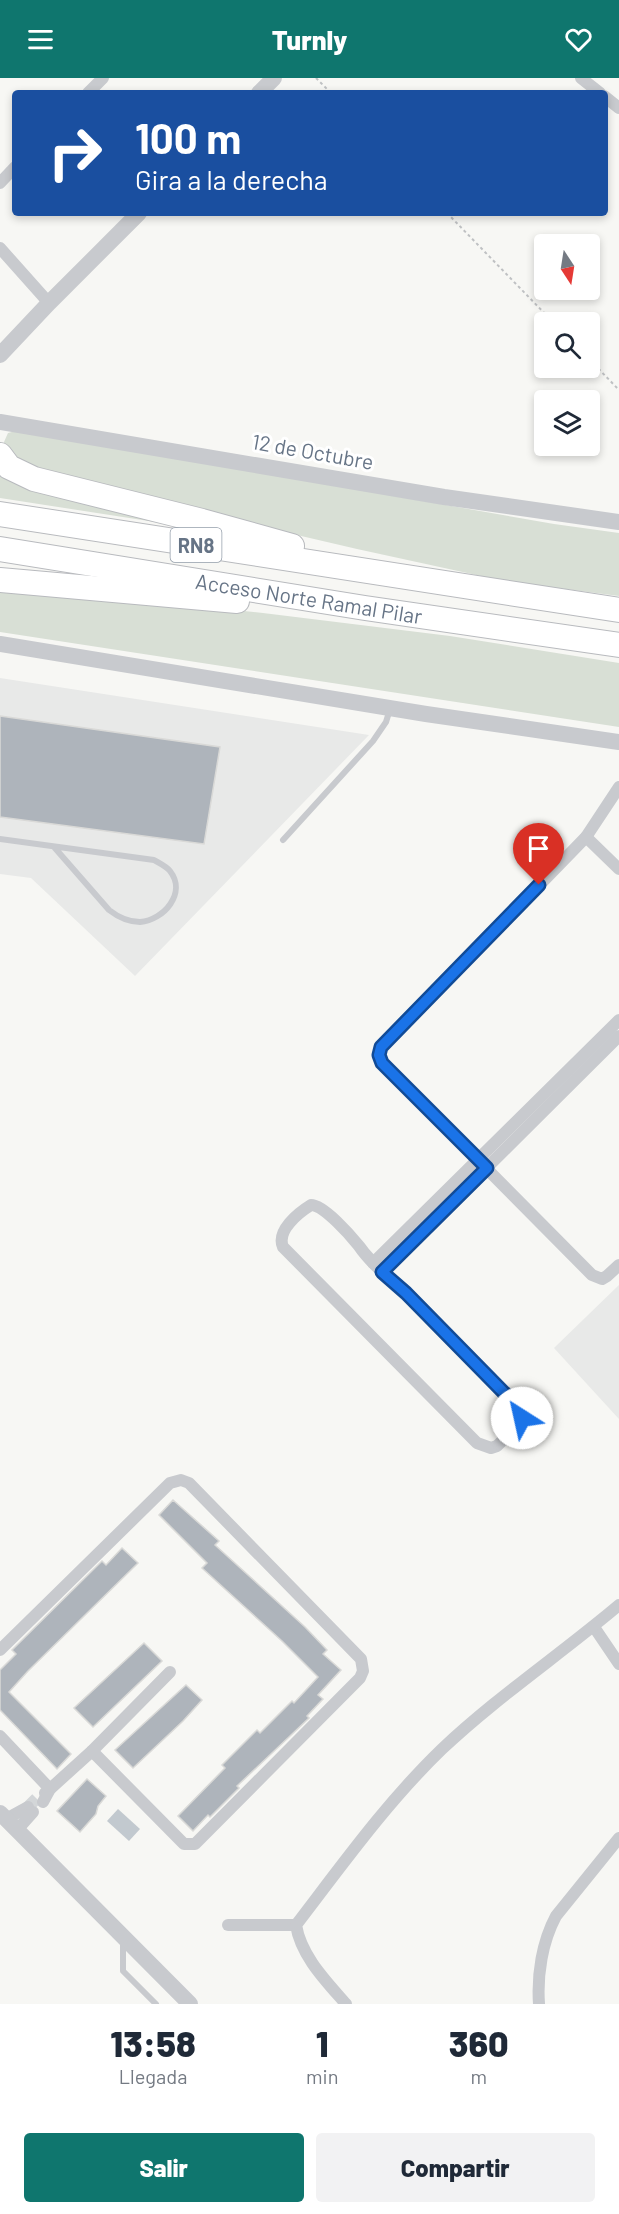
<!DOCTYPE html>
<html lang="es">
<style>
:root{--surface:#fff;--page:#f2f2f3;--text:#1f2937;--muted:#747a83;--accent:#0f766e}
body{margin:0;font-family:Barlow,sans-serif;background:var(--page);color:var(--text);height:100vh;display:flex;flex-direction:column;font-size:22px;white-space:nowrap}
*{box-sizing:border-box;margin:0}
p{font-size:20px;color:var(--muted)}
.icon{flex:none;width:33px;height:33px;fill:none;stroke:currentColor;stroke-width:2;stroke-linecap:round;stroke-linejoin:round}
.map{position:relative;height:1926px;overflow:hidden}
.details{display:flex;flex-direction:column;background:var(--surface);flex:1}
.details>*{flex:none}
.hud{position:absolute;left:12px;top:12px;width:596px;height:126px;border-radius:6px;box-shadow:0 3px 9px #0003;background:#1a4fa0;color:#fff;overflow:hidden}
.needle{width:39px;rotate:168deg}
.buttons{position:absolute;left:534px;top:156px;display:grid;gap:12px}
.buttons a{display:grid;place-items:center;width:66px;height:66px;border-radius:6px;background:var(--surface);box-shadow:0 3px 9px #0003;font-size:30px}
.pin{position:absolute;display:grid;place-items:center;width:51px;height:51px;color:#fff;margin:-62px -26px;border-radius:50% 50% 50% 0;rotate:-45deg;box-shadow:0 0 6px #0007}
.pin .icon{rotate:45deg}
.me{position:absolute;width:66px;margin:-33px;rotate:325deg;stroke-linejoin:round;filter:drop-shadow(0 0 4px #0008)}
.turn{display:flex;align-items:center;gap:21px;height:126px;padding:0 24px;font-size:27px}
.turn .icon{width:78px;height:78px;stroke-width:2.5}
.turn b{display:block;font-size:42px;line-height:51px}
.eta{display:flex;justify-content:space-evenly;align-items:center;height:102px;text-align:center}
.eta b{font-size:36px;font-weight:800;line-height:42px}
.primary-button{display:flex;gap:12px;margin-top:auto;padding:12px 24px}
.primary-button a{flex:1;height:69px;border-radius:6px;background:var(--accent);color:#fff;font-size:24px;font-weight:800;line-height:69px;text-align:center}
.primary-button a+a{background:var(--page);color:var(--text)}
header{display:flex;justify-content:space-between;align-items:center;height:78px;padding:0 24px;background:var(--accent);color:#fff;font-size:27px;font-weight:800}
.map>svg:first-child{display:block}
</style>
<header><svg class="icon" aria-label="menu" viewBox="0 0 24 24"><path d="M4 6h16M4 12h16M4 18h16"/></svg>Turnly<svg class="icon" aria-label="heart" viewBox="0 0 24 24"><path d="M12 20l-8-8c-3-5 5-10 8-4 3-6 11-1 8 4z"/></svg></header>
<div class="map">
<svg width="619" height="1926" viewBox="0 0 619 1926">
<rect width="100%" height="100%" fill="#f7f7f4"/>
<g fill="#e8e9e8">
<path d="M0,600L369,657L135,898L31,800L0,796Z"/>
<path d="M619,1207V1341L554,1270Z"/>
</g>
<g fill="#d8dfd5">
<path d="M19,352L554,446L619,455V518L504,503L357,471L32,395L6,377L4,364L8,355Z"/>
<path d="M0,388L181,448L0,420Z"/>
<path d="M0,508L263,535L450,558L619,585V649L0,554Z"/>
</g>
<path fill="#c2c9cf" d="M118,1731L140,1751L129,1763L107,1743Z"/>
<g fill="#aeb4bb" stroke="#d9d9d7" stroke-width="1.5">
<path d="M0,638L220,669L204,766L0,739Z"/>
<path d="M173,1422L219,1463L215,1467L305,1549L327,1572L323,1576L341,1592L318,1617L323,1621L307,1638L309,1640L237,1708L239,1710L210,1739L208,1737L193,1753L178,1738L225,1690L222,1687L257,1652L260,1655L292,1623L294,1625L318,1599L282,1563L202,1490L207,1485L159,1437Z"/>
<path d="M122,1470L138,1485L28,1593L9,1614L71,1676L57,1691L0,1632V1592L16,1576L12,1572L102,1483L106,1487Z"/>
<path d="M144,1565L162,1583L93,1649L74,1630Z"/>
<path d="M186,1607L202,1622L183,1643L133,1690L115,1672Z"/>
<path d="M87,1701L106,1718L98,1728L96,1736L80,1754L57,1733Z"/>
</g>
<g fill="none" stroke-linecap="round" stroke-linejoin="round">
<path stroke="#d3d6d8" stroke-width="12" stroke-dasharray="12 6" stroke-linecap="butt" d="M28,1729L38,1719"/>
<g stroke="#b8babe" stroke-width="26">
<g id="motorway">
<path d="M0,377L9,389L34,401L202,443L292,468"/>
<path d="M0,436L619,532"/>
<path d="M0,471L365,530L619,567"/>
<path d="M0,502L237,523"/>
</g>
</g>
<g stroke="#bfc1c3" stroke-width="2" stroke-dasharray="3 3" stroke-linecap="butt">
<path d="M316,0L331,15"/>
<path d="M447,135L553,244"/>
<path d="M590,282L619,312"/>
</g>
<g stroke="#c8cace" stroke-width="6">
<path d="M0,761L154,782C159,785 166,788 170,793C187,815 164,842 140,844C128,844 118,839 109,832L54,769"/>
<path d="M283,762L373,663L386,644L390,631"/>
<path d="M123,1864V1893L156,1926"/>
</g>
<g stroke="#c8cace" stroke-width="12">
<path d="M581,0L600,15"/>
<path d="M88,15L103,0"/>
<path d="M604,18L619,30"/>
<path d="M0,105L15,89"/>
<path d="M0,170L49,225"/>
<path d="M619,709L586,759L381,970L379,977L382,985L592,1197L602,1201L607,1198L619,1187"/>
<path d="M586,759L619,791"/>
<path d="M311,1127C324,1127 351,1158 359,1168C372,1187 391,1201 408,1217C445,1254 481,1292 518,1329L521,1335L520,1345L497,1368L491,1370L477,1365L283,1169C276,1153 298,1135 311,1127Z"/>
<path d="M373,1185L619,942"/>
<path d="M382,1194L619,958"/>
<path d="M594,1549L619,1586"/>
<path d="M0,1572L170,1405L181,1402L189,1405L361,1581L363,1593L360,1600L195,1766H184L92,1673"/>
<path d="M0,1658L50,1711L45,1715"/>
<path d="M43,1724L50,1711L92,1673L170,1594"/>
<path d="M6,1741L28,1729"/>
<path d="M17,1752L33,1734"/>
<path d="M228,1847H296"/>
<path d="M346,1926C326,1903 301,1878 296,1847C342,1787 387,1724 442,1671C497,1619 561,1576 619,1527"/>
<path d="M539,1926C537,1897 542,1864 556,1838L619,1760"/>
</g>
<g stroke="#c8cace" stroke-width="16">
<path d="M259,15L274,0"/>
<path d="M0,277L49,225L139,135"/>
<path d="M0,344L444,419L619,444"/>
<path d="M0,566L426,636L619,664"/>
<path d="M0,1735L190,1926"/>
</g>
<use href="#motorway" stroke="#fff" stroke-width="24"/>
</g>
<g fill="none" stroke-linecap="round" stroke-linejoin="round">
<g stroke="#114b97" stroke-width="15">
<path id="route" d="M522,1340L518,1329L406,1215L382,1194L487,1090L382,985L379,977L381,969L539,807"/>
</g>
<use href="#route" stroke="#1a73e8" stroke-width="10"/>
</g>
<g text-anchor="middle" dominant-baseline="central" stroke-width="6" stroke-linejoin="round" paint-order="stroke">
<rect fill="#fff" stroke="#949eaa" stroke-width="1.5" x="170.5" y="450" width="51" height="34" rx="4.5"/>
<g font-size="20" font-weight="bold" fill="#667486">
<text x="196" y="467">RN8</text>
</g>
<g font-size="21" fill="#667486" stroke="#fff">
<text transform="translate(313 373) rotate(10)">12 de Octubre</text>
<text transform="translate(309 520) rotate(9)">Acceso Norte Ramal Pilar</text>
</g>
</g>
</svg>
<div class="buttons">
<a><svg class="needle" viewBox="-14 -14 28 28"><path d="M0-13l5 13h-10z" fill="#e53935"/><path d="M0 13l5-13h-10z" fill="#747a83"/></svg></a>
<a><svg class="icon" aria-label="search" viewBox="0 0 24 24"><circle cx="10" cy="10" r="6"/><path d="M15 15l6 6"/></svg></a>
<a><svg class="icon" aria-label="layers" viewBox="0 0 24 24"><path d="M12 4l9 5-9 5-9-5zM3 14l9 5 9-5"/></svg></a>
</div>
<div class="pin" style="left:539px;top:807px;background:#d93025"><svg class="icon" aria-label="arrive" viewBox="0 0 24 24"><path d="M6 21V4h12l-3 4 3 4H6"/></svg></div>
<svg class="me" style="left:522px;top:1340px" viewBox="-20 -20 40 40"><circle r="19" fill="#fff"/><path d="M0-13L10 11 0 6-10 11z" fill="#1a73e8"/></svg>
<div class="hud">
<div class="turn"><svg class="icon" aria-label="right" viewBox="0 0 24 24"><path d="M7 20v-9h11M14 6l5 5-5 5"/></svg><div><b>100 m</b>Gira a la derecha</div></div>
</div>
</div>
<section class="details">
<div class="eta">
<div><b>13:58</b><p>Llegada</p></div>
<div><b>1</b><p>min</p></div>
<div><b>360</b><p>m</p></div>
</div>
<div class="primary-button"><a>Salir</a><a>Compartir</a></div>
</section>
